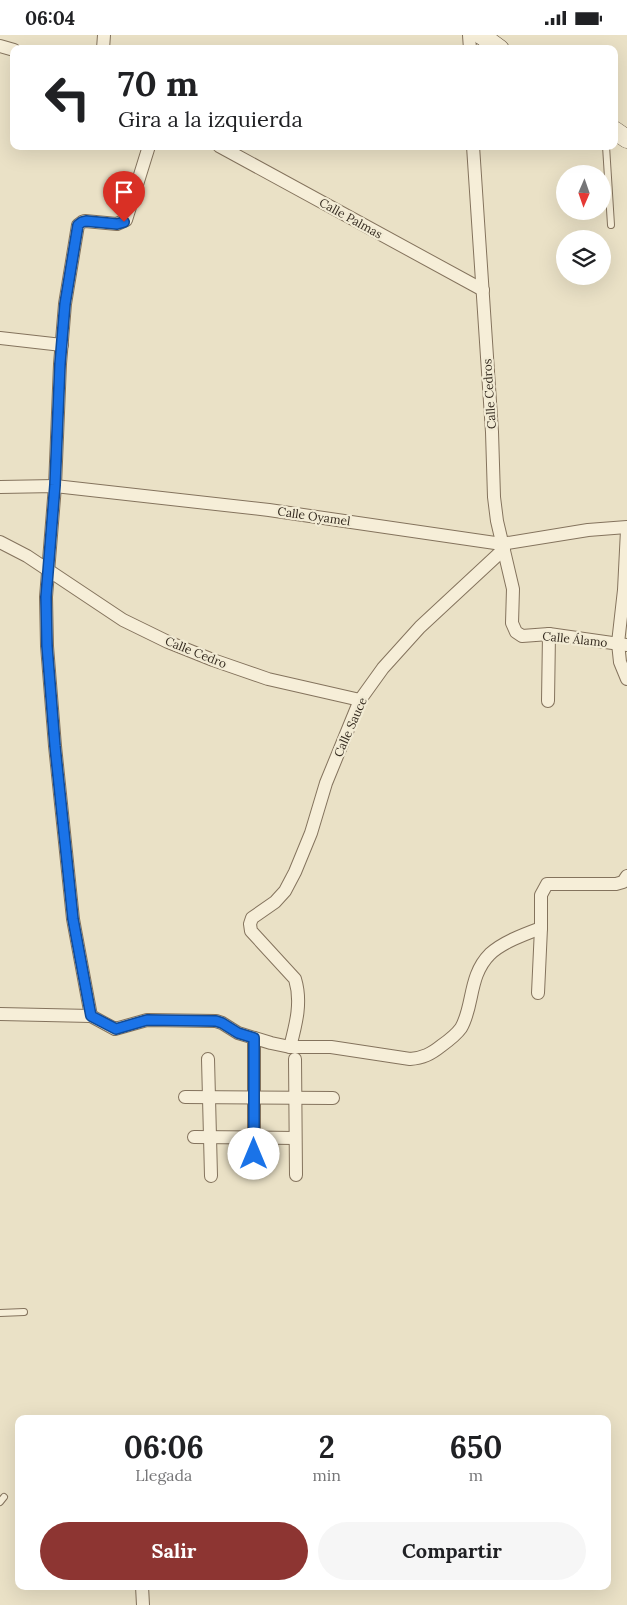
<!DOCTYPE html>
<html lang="es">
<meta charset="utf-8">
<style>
:root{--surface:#fff;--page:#f6f6f6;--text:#202124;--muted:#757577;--accent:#8d3532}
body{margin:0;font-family:Lora,serif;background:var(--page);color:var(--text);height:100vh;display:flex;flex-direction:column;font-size:19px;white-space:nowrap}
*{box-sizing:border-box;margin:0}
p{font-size:16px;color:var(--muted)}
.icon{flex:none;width:28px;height:28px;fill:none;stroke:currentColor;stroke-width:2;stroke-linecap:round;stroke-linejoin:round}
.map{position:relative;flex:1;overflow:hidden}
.sheet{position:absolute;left:15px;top:1380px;width:596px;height:175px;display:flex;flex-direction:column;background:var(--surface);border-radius:10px;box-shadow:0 5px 20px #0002}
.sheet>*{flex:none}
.top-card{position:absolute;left:10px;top:10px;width:608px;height:105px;border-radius:10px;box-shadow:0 5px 20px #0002;background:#fff;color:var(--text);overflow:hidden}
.needle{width:32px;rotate:182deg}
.fabs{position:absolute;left:556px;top:130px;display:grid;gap:10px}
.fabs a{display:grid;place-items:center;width:55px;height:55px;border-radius:50%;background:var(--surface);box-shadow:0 5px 20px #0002;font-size:25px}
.pin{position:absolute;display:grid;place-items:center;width:42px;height:42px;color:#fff;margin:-51px -21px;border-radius:50% 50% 50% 0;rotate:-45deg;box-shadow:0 0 5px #0007}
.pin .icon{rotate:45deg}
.me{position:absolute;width:55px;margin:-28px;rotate:0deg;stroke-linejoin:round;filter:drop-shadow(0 0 4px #0008)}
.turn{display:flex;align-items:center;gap:18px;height:105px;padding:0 25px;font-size:22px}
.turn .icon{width:65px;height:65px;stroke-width:2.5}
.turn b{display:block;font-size:35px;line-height:42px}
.eta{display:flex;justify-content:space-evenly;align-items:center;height:85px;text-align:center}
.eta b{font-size:30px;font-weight:700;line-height:35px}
.button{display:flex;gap:10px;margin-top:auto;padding:10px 25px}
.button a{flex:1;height:58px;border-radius:30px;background:var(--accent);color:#fff;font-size:20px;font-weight:700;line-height:58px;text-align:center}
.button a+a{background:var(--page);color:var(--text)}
.status{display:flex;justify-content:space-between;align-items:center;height:35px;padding:0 25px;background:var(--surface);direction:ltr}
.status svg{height:14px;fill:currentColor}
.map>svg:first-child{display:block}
</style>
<div class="status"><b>06:04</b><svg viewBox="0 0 49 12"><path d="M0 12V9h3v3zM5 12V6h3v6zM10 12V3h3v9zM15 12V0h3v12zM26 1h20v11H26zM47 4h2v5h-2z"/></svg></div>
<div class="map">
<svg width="627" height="1570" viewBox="0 0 627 1570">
<rect width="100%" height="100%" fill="#eae1c6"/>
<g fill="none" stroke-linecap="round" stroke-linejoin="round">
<g stroke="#84735d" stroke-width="8">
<g id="lane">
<path d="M606,111L611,190"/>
<path d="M0,1278L24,1277"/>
<path d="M0,1467L4,1462"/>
</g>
</g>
<g stroke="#84735d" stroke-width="14">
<g id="street">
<path d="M469,0L470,14"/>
<path d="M0,11L14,15"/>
<path d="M103,14L104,0"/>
<path d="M219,111L483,255"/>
<path d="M473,111L492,397L494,462L497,486L513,554L512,588L516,597L522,601L549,599L627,610"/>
<path d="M0,303L62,310"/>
<path d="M0,452L55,451L269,475L502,509L588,495L627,492"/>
<path d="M627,495L624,555L618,608L620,627L627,644"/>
<path d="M0,507L27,521L123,585L168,607L213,625L268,644L360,665"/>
<path d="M548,666L549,599"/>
<path d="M538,958L541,893"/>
<path d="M0,979L91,981L115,994L147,985L216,986L222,988L238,998L271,1008L290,1012H331L410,1024C423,1023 431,1019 441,1011C448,1006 456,1000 461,993C474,971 468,941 490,919C503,907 525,899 541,893V860L547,849H616L623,847L627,841"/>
<path d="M91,981L73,884L55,711L47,611L46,562L55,451L60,329L65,269L78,190L82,187L85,186L117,189L126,185L149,111"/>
<path d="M254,1003V1135"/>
<path d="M290,1012C296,989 302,967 295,944L251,896L250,889L252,883L275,867L285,856L295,837L311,798L326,748L360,665L383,633L420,592L504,514"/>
<path d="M208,1024L211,1141"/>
<path d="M295,1024L296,1140"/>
<path d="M185,1062L333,1063"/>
<path d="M194,1102L295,1103"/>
<path d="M142,1551L143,1570"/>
</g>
</g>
<g stroke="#655440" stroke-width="19">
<g id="secondary">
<path d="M481,0L500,14"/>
<path d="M614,95L627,104"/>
</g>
</g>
<use href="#lane" stroke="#f6eed8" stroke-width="6"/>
<use href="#street" stroke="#f6eed8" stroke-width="12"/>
<use href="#secondary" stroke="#f6eed8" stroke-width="18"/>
</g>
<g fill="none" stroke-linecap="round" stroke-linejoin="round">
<g stroke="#114b97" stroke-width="12">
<path id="route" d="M124,187L117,189L86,186L82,187L78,190L65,269L60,329L55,450L46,562L47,611L55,711L73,884L91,981L116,994L147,985L216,986L222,988L238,998L254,1003V1119"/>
</g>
<use href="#route" stroke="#1a73e8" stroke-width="9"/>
</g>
<g text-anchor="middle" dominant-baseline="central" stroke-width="4.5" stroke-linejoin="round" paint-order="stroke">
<g font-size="12" fill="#352b20" stroke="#f2ebd4">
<text transform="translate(351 183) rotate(29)">Calle Palmas</text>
<text transform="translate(489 359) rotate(-94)">Calle Cedros</text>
<text transform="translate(314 481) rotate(8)">Calle Oyamel</text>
<text transform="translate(575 604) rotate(6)">Calle Álamo</text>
<text transform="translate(196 617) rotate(22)">Calle Cedro</text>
<text transform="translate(350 692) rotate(-66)">Calle Sauce</text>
</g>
</g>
</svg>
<div class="fabs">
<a><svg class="needle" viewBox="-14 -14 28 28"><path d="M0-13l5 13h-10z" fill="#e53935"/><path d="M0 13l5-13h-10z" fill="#757577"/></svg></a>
<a><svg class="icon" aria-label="layers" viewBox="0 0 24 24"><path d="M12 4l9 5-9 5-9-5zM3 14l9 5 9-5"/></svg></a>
</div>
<div class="pin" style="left:124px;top:187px;background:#d93025"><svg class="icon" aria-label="arrive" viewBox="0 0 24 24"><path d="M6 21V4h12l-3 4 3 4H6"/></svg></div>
<svg class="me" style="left:254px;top:1119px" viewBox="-20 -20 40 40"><circle r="19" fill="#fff"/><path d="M0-13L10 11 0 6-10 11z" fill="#1a73e8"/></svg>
<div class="top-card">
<div class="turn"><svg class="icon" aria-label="left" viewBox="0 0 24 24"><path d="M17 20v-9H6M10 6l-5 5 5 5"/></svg><div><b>70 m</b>Gira a la izquierda</div></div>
</div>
<section class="sheet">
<div class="eta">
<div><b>06:06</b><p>Llegada</p></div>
<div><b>2</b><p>min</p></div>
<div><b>650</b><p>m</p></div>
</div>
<div class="button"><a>Salir</a><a>Compartir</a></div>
</section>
</div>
